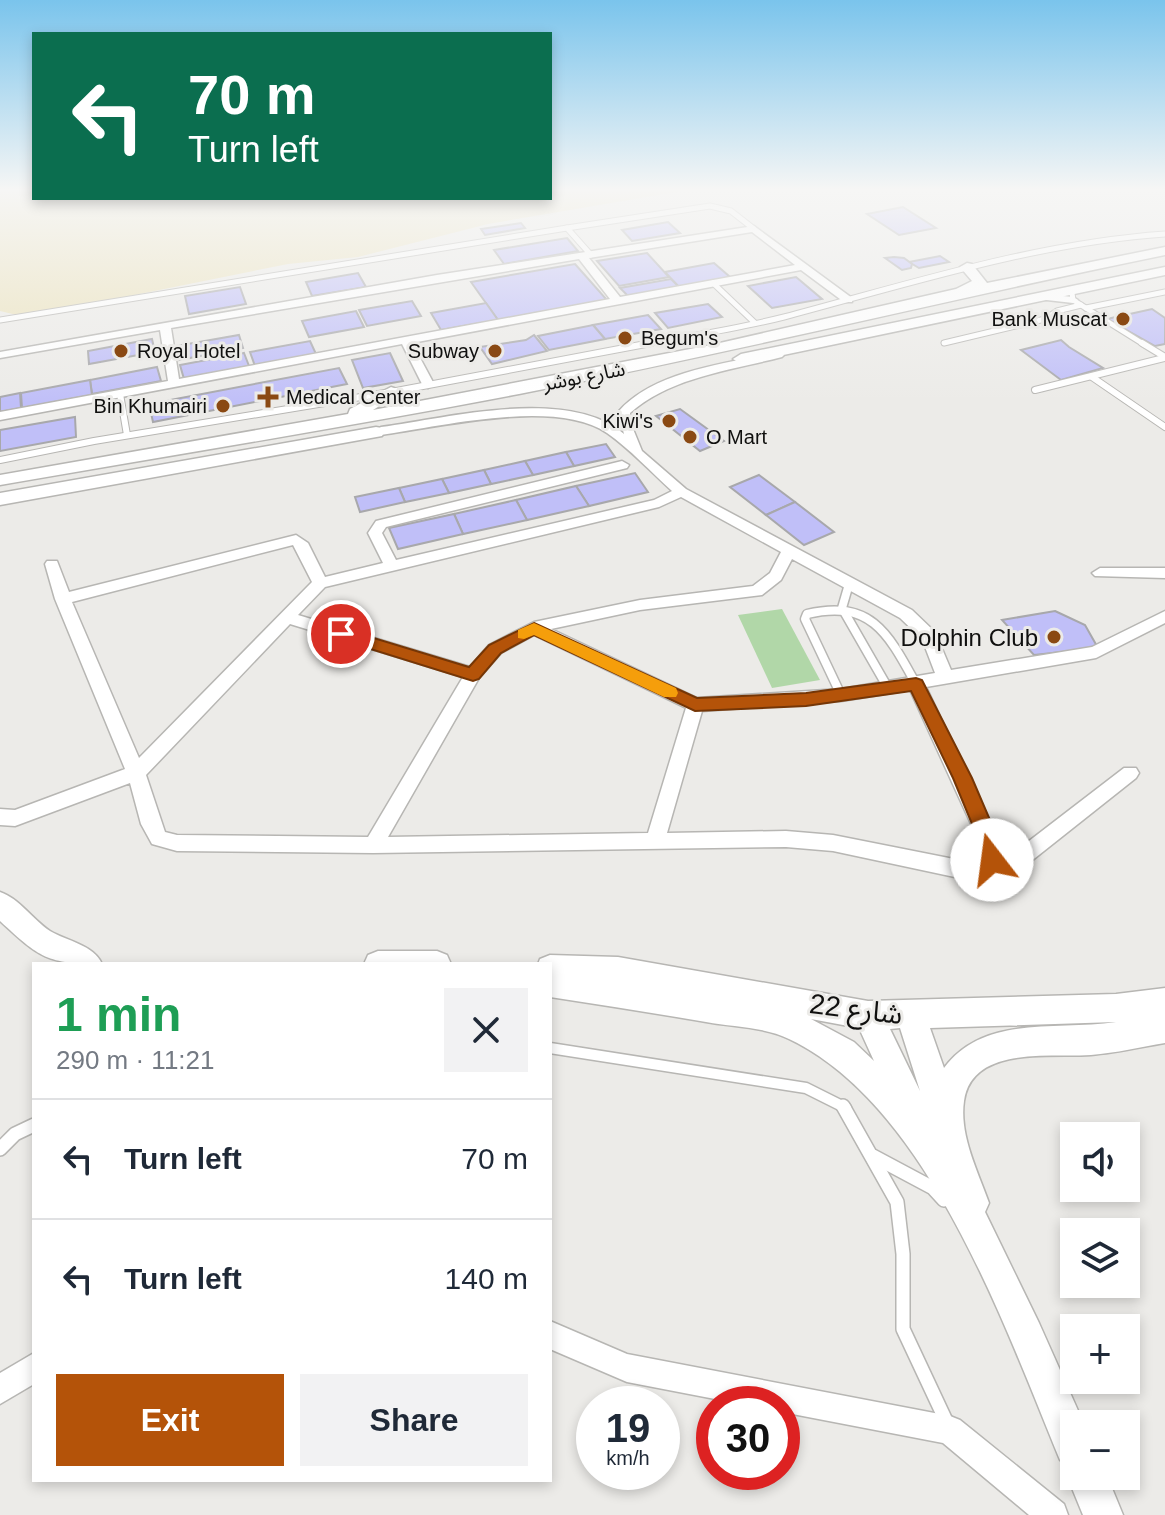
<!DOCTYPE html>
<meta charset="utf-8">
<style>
:root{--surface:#fff;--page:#f2f2f3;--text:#1f2937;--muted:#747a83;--line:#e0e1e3;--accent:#b45309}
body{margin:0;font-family:Arial,"Noto Sans Arabic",sans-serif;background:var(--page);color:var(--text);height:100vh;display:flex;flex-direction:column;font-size:30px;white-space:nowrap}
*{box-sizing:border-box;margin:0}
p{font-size:26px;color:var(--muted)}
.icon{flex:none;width:44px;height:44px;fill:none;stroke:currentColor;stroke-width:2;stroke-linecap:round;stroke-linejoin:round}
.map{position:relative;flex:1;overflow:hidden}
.details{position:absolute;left:32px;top:962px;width:520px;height:520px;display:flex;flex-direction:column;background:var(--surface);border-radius:0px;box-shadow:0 4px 12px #0003}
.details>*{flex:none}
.hud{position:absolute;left:32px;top:32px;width:520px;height:168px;border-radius:0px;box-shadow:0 4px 12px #0003;background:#0b6e4f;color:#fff;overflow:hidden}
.tools{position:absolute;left:1060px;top:1122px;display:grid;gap:16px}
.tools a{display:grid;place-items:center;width:80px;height:80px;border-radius:0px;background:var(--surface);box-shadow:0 4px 12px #0003;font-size:40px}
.speed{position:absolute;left:576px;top:1386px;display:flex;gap:16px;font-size:40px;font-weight:700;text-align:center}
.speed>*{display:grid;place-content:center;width:104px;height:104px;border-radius:50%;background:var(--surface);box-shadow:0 4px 12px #0003;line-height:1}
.speed small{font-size:20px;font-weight:400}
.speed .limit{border:12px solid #d22;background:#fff;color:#111}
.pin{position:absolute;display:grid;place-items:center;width:68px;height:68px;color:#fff;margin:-34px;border:4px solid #fff;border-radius:50%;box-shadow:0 2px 8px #0007}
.me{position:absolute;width:88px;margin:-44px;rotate:345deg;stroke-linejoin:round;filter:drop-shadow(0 0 6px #0008)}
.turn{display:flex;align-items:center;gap:28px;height:168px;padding:0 24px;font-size:36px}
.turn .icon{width:104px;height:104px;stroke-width:2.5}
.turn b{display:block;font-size:56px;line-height:68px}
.round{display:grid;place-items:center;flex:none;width:84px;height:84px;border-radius:0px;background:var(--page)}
.headline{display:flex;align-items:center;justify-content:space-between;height:136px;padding:0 24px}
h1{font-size:48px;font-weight:600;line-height:60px;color:#1e9e55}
.button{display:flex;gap:16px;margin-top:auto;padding:16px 24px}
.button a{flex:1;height:92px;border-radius:0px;background:var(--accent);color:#fff;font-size:32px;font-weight:600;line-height:92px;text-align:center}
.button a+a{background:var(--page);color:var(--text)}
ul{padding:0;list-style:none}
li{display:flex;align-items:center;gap:24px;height:120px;padding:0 24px;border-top:2px solid var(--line)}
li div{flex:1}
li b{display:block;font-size:30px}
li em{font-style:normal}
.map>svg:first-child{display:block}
</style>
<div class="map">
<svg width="1165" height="1515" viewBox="0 0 1165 1515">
<rect width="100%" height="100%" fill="#ecebe8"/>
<path fill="#b1d7a8" d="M782,609L820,680L772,688L738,615Z"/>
<path fill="#ebe2bc" d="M0,191H34V198H550V191H682L488,224L358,257L288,264L80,306L17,315L0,311Z"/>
<g fill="#c0bff8" stroke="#a8a8ab" stroke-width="2">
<path d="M903,207L936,228L899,235L867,214Z"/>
<path d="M668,222L680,233L632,241L622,230Z"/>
<path d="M521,223L525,228L485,235L481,229Z"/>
<path d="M567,238L578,251L504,264L494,250Z"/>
<path d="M647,253L669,277L619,286L597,261Z"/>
<path d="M940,256L949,262L919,268L909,262Z"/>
<path d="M894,257L904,258L912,264L911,268L902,270L885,258Z"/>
<path d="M714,263L730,277L679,287L665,272Z"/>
<path d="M575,264L607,300L498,320L471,282Z"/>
<path d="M358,273L366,287L312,296L306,282Z"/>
<path d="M796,277L822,299L772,308L748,286Z"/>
<path d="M671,279L679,287L628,296L620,288Z"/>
<path d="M240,287L246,304L189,314L185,296Z"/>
<path d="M412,301L421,316L367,326L359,310Z"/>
<path d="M486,303L498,320L441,330L431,313Z"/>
<path d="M708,304L722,317L668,328L655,313Z"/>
<path d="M1152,309L1165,318V344L1155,346L1107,319Z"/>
<path d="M356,311L364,327L309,337L302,321Z"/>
<path d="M648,315L661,329L605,339L593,325Z"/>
<path d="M593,325L605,339L549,350L538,336Z"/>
<path d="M239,335L243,348L179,360L176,346Z"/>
<path d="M534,335L547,351L492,364L480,347L526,340Z"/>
<path d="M152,339L155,352L89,364L88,351Z"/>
<path d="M1061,340L1069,347L1103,368L1061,380L1021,350Z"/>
<path d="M310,341L316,354L255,366L250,352Z"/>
<path d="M244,353L249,366L184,379L180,365Z"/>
<path d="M390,353L403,381L363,388L352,360Z"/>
<path d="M157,367L161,381L92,394L90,380Z"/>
<path d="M339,368L347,384L153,422L149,404Z"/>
<path d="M90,380L92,395L22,408L21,393Z"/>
<path d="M20,393L21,408L0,412V397Z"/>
<path d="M680,409L724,441L700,451L656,416Z"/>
<path d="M75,417L76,437L0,451V430Z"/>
<path d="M606,444L615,457L574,466L566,452Z"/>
<path d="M566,452L574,466L533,475L525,461Z"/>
<path d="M525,461L533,475L491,484L484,470Z"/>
<path d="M484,470L491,484L449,493L442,479Z"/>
<path d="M635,473L648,492L589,506L576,486Z"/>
<path d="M759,475L795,502L766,515L730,487Z"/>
<path d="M442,479L449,493L405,502L399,488Z"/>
<path d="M576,486L589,506L527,520L516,500Z"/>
<path d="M399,488L405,502L360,512L355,497Z"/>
<path d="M516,500L527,520L463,534L454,514Z"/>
<path d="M795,502L834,532L804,545L766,515Z"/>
<path d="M454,514L463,534L398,549L389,528Z"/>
<path d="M1055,611L1085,625L1098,648L1034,655L1002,620Z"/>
</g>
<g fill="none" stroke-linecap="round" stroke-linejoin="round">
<g stroke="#b7b6b3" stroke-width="7">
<g id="lane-far4">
<path d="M567,228L710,206L731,211L754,229"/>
<path d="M713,283L755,323"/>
<path d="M1076,289L1072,293L1073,300L1145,345"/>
<path d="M1086,308L1165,292"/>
<path d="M0,320L567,228L591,255"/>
<path d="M944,343L1045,319L1057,311L1081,305"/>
<path d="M640,345C688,336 737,329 784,317C909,284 1035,243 1165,234"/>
</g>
</g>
<g stroke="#b7b6b3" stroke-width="8">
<g id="lane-far3">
<path d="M1142,343L1165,357"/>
<path d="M1092,377L1165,427"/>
<path d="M1035,390L1164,358"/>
<path d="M120,394L127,435"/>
<path d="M0,460L94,441L391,392L651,343"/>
</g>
</g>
<g stroke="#b7b6b3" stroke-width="11">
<g id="lane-far2">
<path d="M849,584L842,608L888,688"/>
<path d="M841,695L805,619L807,614C871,599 888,633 916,684"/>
</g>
</g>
<g stroke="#b7b6b3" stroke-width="13">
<path id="lane-far1" d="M550,1048L806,1088L846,1108"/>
</g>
<g stroke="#b7b6b3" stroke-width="16">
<g id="lane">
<path d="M843,1106L897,1202L903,1254V1329L947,1423"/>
<path d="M0,1149L15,1134L34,1125"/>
<path d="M873,1156L933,1188L944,1200"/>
</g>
</g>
<g stroke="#b7b6b3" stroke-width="3">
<g id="street">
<path d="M754,226L852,298V302H844L801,270L412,343L434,384L428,388L422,384L402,344L0,420V412L168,381L160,330L0,358V352L437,275ZM752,232L795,265L620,297L589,258ZM579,259L610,299L179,379L171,328Z"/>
<path d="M1042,294L1073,297L1078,300L1073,303L1038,299L1037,297Z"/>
<path d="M778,352L784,355L782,357C732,370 670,377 630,413L631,424L642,451L686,489L912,610L935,632L951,670L1092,647L1165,611V623L1096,658L926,687L1002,848L1000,857L1012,854L1124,768H1136L1139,773L1136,778L1025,866L978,882L833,851L786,847L373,853L177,851L152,844L141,824L130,783L15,826L0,825V809L15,810L125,769L55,599L45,564L47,561H57L69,592L296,535L308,543L325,577L383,563L368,533L376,521L622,461L629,465L627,468L386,527L382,533L396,560L654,500L672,491C651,472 630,449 607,433C555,398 440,427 381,435L375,431L381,427C448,418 568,386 624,434L618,412C655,370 727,364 778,352ZM681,497L781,552L770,573L753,586L640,600L534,622L489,645L470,667L298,615L325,587L659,507ZM293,545L312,582L139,758L72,602ZM792,559L900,618L922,639L935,673L841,689L697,698L551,629L640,610L762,595L781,580ZM290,624L463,677L368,837L177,835L165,832L146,775ZM534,635L686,708L648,833L388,837L479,678L501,653ZM910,690L982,848L979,864L833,835L786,831L667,833L702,711L841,701Z"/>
<path d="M1100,568H1165V578L1095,576L1092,573Z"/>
<path d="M550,1321L627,1354L950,1416L960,1420L1064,1504L1068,1515H1029L943,1443L782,1412V1404H741L627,1382L550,1349Z"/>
<path d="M34,1353V1384L0,1404V1373Z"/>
</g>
</g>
<g stroke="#b7b6b3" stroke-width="3">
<g id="secondary">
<path d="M1165,247V255C949,299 736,352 519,394C347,427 173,455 0,485V475L348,414L350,409L391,387L397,389V395L373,410L711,345L956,289L972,281L960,267L967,263L972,264L987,283Z"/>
<path d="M1165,267V275L741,364L733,359L741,354Z"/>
<path d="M376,427L382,428L384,432L382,436L0,505V493Z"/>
<path d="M0,892C20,899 32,919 50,931C67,941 94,945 102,964C47,964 40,958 0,921Z"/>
<path d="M378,951H437L447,955L451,964H364L368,955Z"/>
<path d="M550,955L618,957L868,1001L1116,994L1165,988V1043C1141,1047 1116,1053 1091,1055C1051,1058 972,1045 964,1101C959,1135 978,1172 989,1203L985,1212L1039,1323L1084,1424H1074V1476H1107L1123,1515H1083L1067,1476L1072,1465L1060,1460C1004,1325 928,1105 789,1039C765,1027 733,1027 706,1022C654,1013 602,1005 550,997V964H538L540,959ZM811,1019L859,1028L874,1061L854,1042ZM1116,1022C1057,1031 984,1014 944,1068L930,1028ZM900,1028L920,1091L890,1029Z"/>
</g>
</g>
<use href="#lane-far4" stroke="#fff" stroke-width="5"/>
<use href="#lane-far3" stroke="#fff" stroke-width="6"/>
<use href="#lane-far2" stroke="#fff" stroke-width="8"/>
<use href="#lane-far1" stroke="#fff" stroke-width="10"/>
<use href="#lane" stroke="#fff" stroke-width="13"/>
<use href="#street" fill="#fff" fill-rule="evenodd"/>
<use href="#secondary" fill="#fff" fill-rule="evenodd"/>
</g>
<linearGradient id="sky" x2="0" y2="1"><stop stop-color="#7ac4ec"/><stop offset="0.47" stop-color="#f6f6f5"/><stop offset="1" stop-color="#f6f6f5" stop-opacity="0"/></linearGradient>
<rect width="1165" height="403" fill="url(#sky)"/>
<path fill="#b45309" stroke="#753606" stroke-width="2" d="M534,623L697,698L806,693L916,678L922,680L972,778L1002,848L999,866L992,869L985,866L982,848L953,778L911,691L806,706L695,711L534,635L501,653L479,679L473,681L335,638L333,634L341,628L469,667L489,645Z"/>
<path fill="#f59e0b" d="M534,623L676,688L678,693L676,697H664L534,635L524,639L518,638V630Z"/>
<g fill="#8a4913" stroke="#ecebe8" stroke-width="3">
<circle cx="1123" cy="319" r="8"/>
<circle cx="625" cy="338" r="8"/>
<circle cx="121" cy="351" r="8"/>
<circle cx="495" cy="351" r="8"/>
<path d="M264 385h8v8h8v8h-8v8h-8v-8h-8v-8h8z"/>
<circle cx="223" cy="406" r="8"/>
<circle cx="669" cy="421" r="8"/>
<circle cx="690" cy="437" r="8"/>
<circle cx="1054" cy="637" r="8"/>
</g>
<g text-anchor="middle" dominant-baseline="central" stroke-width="6" stroke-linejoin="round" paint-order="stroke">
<g font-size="20" fill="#10100f" stroke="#ecebe8" text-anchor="end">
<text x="1107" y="319">Bank Muscat</text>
<text x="641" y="338" text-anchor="start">Begum's</text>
<text x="137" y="351" text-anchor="start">Royal Hotel</text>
<text x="479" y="351">Subway</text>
<text x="286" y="397" text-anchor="start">Medical Center</text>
<text x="207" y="406">Bin Khumairi</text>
<text x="653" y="421">Kiwi's</text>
<text x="706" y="437" text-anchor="start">O Mart</text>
</g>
<g font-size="20" fill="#10100f" stroke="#ecebe8">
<text transform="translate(584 376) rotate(-11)">شارع بوشر</text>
</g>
<g font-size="24" fill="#10100f" stroke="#ecebe8" text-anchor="end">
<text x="1038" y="637">Dolphin Club</text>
</g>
<g font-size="28" fill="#10100f" stroke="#ecebe8">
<text transform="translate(856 1009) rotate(7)">شارع 22</text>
</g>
</g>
</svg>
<div class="tools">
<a><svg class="icon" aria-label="sound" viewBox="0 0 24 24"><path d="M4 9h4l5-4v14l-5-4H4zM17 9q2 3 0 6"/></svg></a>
<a><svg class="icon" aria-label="layers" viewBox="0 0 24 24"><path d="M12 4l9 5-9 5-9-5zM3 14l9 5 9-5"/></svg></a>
<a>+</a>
<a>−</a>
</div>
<div class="speed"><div>19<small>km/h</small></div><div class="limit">30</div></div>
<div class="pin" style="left:341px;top:634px;background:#d93025"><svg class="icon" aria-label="arrive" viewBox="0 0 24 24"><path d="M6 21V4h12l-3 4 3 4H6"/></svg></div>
<svg class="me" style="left:992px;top:860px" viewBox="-20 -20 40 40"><circle r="19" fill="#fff"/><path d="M0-13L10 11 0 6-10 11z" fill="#b45309"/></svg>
<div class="hud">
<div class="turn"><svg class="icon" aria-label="left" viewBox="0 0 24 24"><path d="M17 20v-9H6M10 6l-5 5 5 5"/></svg><div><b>70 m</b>Turn left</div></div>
</div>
<section class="details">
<div class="headline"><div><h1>1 min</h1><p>290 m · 11:21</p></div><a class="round"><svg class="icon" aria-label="close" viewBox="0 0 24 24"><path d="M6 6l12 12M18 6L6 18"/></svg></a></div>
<ul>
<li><svg class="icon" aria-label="left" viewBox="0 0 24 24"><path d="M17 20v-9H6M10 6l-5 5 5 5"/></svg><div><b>Turn left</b></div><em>70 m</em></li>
<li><svg class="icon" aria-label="left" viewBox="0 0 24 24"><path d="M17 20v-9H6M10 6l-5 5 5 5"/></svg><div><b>Turn left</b></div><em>140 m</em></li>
</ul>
<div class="button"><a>Exit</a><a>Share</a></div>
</section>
</div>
